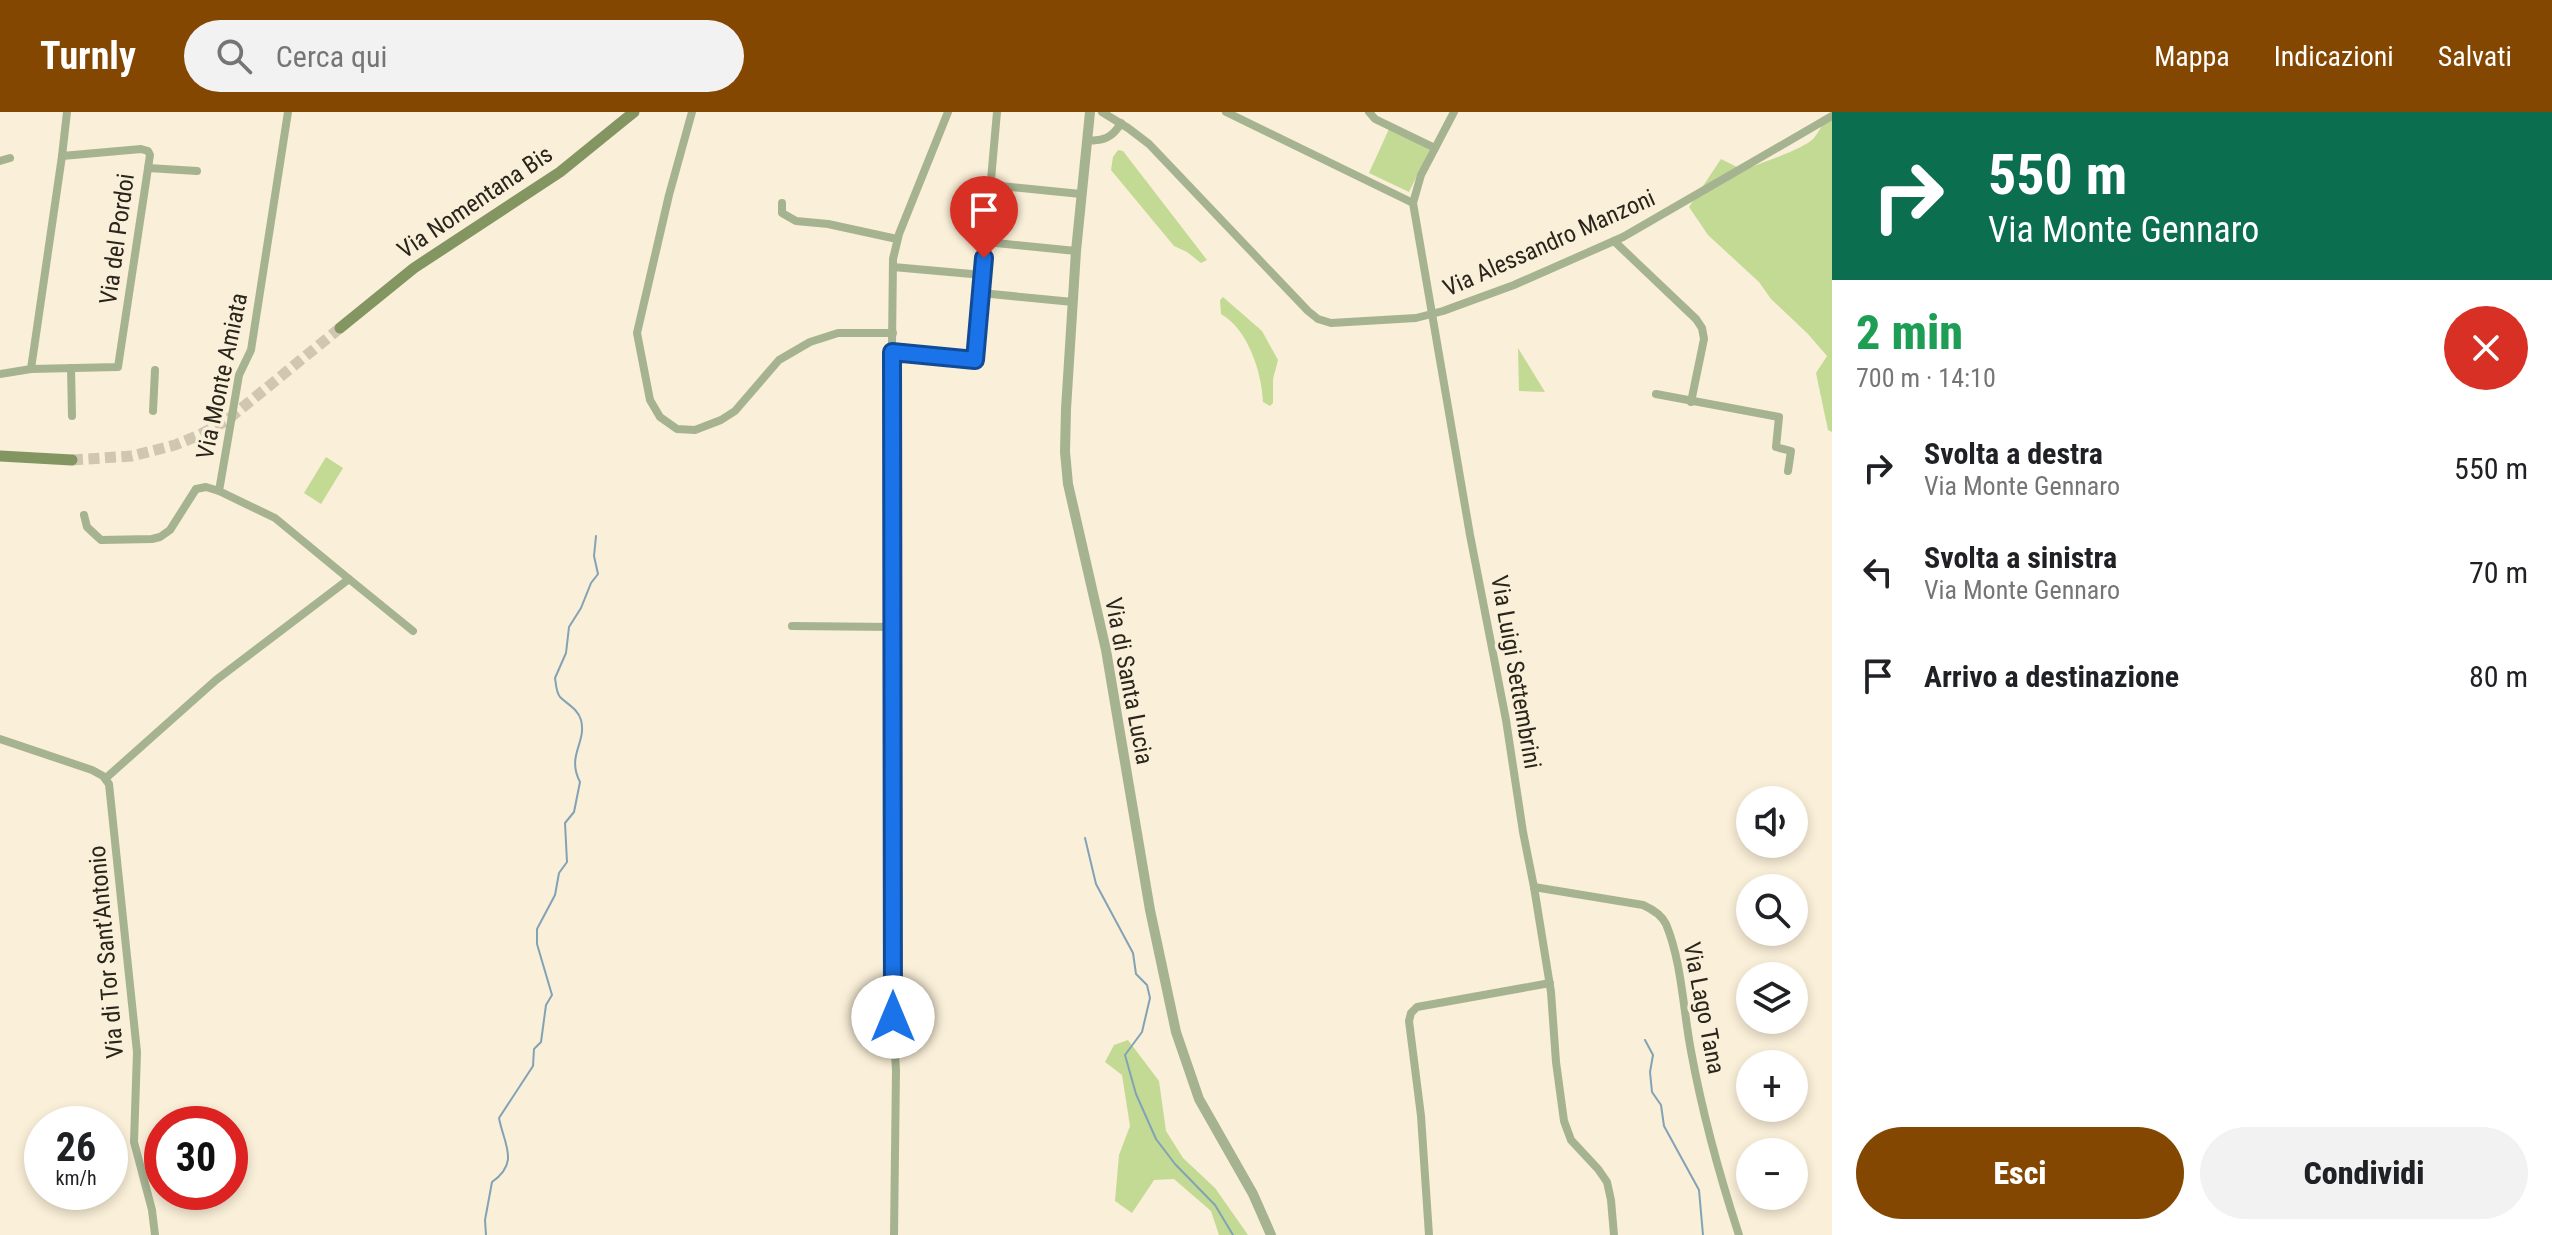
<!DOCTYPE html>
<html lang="it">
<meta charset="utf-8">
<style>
:root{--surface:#fff;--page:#f2f2f2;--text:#202124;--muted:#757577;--accent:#834701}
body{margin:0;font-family:"Roboto Condensed",sans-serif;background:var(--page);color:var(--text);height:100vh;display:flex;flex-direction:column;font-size:30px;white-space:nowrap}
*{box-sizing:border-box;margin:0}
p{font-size:26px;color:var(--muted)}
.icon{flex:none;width:44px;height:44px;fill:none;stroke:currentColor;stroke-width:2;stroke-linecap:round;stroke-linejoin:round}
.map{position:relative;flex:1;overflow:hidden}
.sheet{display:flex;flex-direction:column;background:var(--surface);width:720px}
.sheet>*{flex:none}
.guide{background:#0b6e4f;color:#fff;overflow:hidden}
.controls{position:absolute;left:1736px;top:674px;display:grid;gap:16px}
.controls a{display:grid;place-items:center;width:72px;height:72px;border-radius:50%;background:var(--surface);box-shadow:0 4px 12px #0003;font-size:40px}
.speed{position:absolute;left:24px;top:994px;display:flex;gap:16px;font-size:40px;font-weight:700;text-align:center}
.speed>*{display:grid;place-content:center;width:104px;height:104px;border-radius:50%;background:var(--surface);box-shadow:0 4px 12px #0003;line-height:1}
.speed small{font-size:20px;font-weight:400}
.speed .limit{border:12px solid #d22;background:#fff;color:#111}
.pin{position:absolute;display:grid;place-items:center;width:68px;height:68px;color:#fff;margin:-82px -34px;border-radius:50% 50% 50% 0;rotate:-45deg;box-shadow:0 0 8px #0007}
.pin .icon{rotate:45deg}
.me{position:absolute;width:88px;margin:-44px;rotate:0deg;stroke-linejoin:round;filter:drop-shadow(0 0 6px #0008)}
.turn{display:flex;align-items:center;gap:28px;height:168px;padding:0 24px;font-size:36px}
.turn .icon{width:104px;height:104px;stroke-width:2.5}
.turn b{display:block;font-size:56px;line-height:68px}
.round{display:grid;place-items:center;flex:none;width:84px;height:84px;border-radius:42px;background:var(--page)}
.summary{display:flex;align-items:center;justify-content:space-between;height:136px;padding:0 24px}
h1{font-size:48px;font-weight:800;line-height:60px;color:#1e9e55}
.button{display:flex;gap:16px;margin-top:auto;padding:16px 24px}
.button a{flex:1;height:92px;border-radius:48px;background:var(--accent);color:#fff;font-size:32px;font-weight:800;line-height:92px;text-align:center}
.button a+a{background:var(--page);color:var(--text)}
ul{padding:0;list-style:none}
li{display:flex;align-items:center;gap:24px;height:104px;padding:0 24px}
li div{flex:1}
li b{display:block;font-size:30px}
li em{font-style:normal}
header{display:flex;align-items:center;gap:48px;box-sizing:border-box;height:112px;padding:0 40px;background:var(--accent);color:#fff}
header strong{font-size:38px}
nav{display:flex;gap:44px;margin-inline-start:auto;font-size:28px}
.search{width:560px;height:72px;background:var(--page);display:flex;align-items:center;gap:20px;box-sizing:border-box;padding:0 28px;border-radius:44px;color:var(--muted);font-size:30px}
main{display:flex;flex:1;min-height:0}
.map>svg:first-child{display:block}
</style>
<header>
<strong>Turnly</strong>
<div class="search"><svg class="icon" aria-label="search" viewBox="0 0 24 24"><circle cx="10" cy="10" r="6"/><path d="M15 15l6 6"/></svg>Cerca qui</div>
<nav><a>Mappa</a><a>Indicazioni</a><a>Salvati</a></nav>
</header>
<main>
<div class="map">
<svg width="1832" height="1123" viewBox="0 0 1832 1123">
<rect width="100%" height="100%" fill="#faefd8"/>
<g fill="#c3da95">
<path d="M1832,1V320L1828,318L1816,261L1827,244L1808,222L1771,187L1759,170L1708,123L1689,95L1721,47L1743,58C1757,53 1805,36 1813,27C1821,18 1822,9 1832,1Z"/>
<path d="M1389,17L1430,37L1409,80L1369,61Z"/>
<path d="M1118,38L1123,39L1207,148L1201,151L1187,140L1174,134L1111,58L1113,45Z"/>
<path d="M1223,185L1262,219L1278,248L1273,267V291L1270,294L1263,290C1262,261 1248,217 1221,202L1220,188Z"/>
<path d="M1518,236L1545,280L1519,279Z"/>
<path d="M326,345L343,356L321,392L304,381Z"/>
<path d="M1128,928L1159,969L1166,1019L1183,1046L1215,1076L1248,1123H1219L1211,1099L1174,1067L1154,1068L1132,1101L1115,1089L1119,1043L1130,1014L1122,963L1105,950L1114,933Z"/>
</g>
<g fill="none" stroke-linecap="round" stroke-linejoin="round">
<g stroke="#82a2b6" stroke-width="2">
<path d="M1085,726L1096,772L1133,841L1136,862L1147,873L1150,886L1142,920L1125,943L1136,982L1156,1027L1175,1052L1215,1093L1233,1123"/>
<path d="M1645,928L1653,943L1650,960L1652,980L1661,993L1664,1014L1699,1078L1703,1123"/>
<path d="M486,1123L485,1108L492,1070C520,1050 504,1033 499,1006L533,954L534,937L541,930L546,893L552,883L537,832V817L555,783L559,761L567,750L565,711L574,700L580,670C566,643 587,631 581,608C578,597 567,592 560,585C556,580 556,572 555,566L566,541L569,515L581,496L591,471L598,462L594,444L596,424"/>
</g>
<path stroke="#d0c7b2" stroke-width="11" stroke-dasharray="11 5.5" stroke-linecap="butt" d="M72,348L132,344L175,333L197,324L226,309L340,216"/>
<g stroke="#a6b391" stroke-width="8">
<path d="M692,0L669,83L637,221L650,288L660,305L677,317L695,318L721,308L735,299L779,248L810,230L838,221H893"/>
<path d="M1102,0L1128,16L1149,32L1308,199L1318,207L1331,211L1416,206L1443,199L1514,173L1623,125L1832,4"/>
<path d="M1226,0L1413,91"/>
<path d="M1369,0L1375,7L1435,36"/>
<path d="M1454,0L1421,63L1413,91L1470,423L1506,608L1523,720L1534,775L1551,880L1556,950L1564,1009L1571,1028L1598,1057L1607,1070L1611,1088L1614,1123"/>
<path d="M1087,28C1103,30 1113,25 1121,11"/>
<path d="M0,49L10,46"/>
<path d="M148,56L197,59"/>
<path d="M991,73L1081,82"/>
<path d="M782,91V101L796,109L828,112L897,127"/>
<path d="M1614,129L1696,207L1702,216L1704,227L1691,290"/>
<path d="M986,130L1076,139"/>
<path d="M893,155L983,163"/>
<path d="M981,181L1073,190"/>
<path d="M892,240L975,248L997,0"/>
<path d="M71,256L72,304"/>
<path d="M31,257L62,44"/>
<path d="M0,262L31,257L118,255L150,43L148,39L141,37L62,44L67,0"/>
<path d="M1656,282L1779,305L1776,335L1791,339L1788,359"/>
<path d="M153,299L155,258"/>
<path d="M84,403L87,415L101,428L152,427L160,425L170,418L196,377L206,375L219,379"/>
<path d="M349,467L413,519"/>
<path d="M792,514L893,515"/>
<path d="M0,627L92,658L103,664L109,672L137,940L134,1030L152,1098L155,1123"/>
<path d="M106,666L216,568L349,467L275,406L219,379L239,263L251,238L288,0"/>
<path d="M1534,775L1643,793C1652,797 1661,802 1666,812C1682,851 1683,897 1691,939C1702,999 1720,1065 1739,1123"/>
<path d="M894,1123L896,959L893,905L891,319L893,147L899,122L948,0"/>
<path d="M1429,1123L1421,1004L1409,909L1411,901L1417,895L1550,871"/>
</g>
<path stroke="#a6b391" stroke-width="10" d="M1090,0L1076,139L1066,297L1065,340L1068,372L1106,538L1150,798L1176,920L1199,987L1253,1082L1271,1123"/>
<g stroke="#839561" stroke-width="11">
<path d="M340,216L414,156L560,60L634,0"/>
<path d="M0,344L72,348"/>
</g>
</g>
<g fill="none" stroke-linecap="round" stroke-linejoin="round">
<g stroke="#114b97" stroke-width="20">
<path id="route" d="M893,905L892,240L975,248L984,146"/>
</g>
<use href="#route" stroke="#1a73e8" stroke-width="14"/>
</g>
<g text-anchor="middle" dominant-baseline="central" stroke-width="7" stroke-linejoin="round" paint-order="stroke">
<g font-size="24" fill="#29251c" stroke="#faefd8">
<text transform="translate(475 90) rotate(-34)">Via Nomentana Bis</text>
<text transform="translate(117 127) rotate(-82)">Via del Pordoi</text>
<text transform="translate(1549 131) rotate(-24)">Via Alessandro Manzoni</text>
<text transform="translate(222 264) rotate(-78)">Via Monte Amiata</text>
<text transform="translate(1516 560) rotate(80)">Via Luigi Settembrini</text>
<text transform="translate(1129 569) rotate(79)">Via di Santa Lucia</text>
<text transform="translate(106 840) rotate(-95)">Via di Tor Sant'Antonio</text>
<text transform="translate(1704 896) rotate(79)">Via Lago Tana</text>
</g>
</g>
</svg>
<div class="controls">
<a><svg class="icon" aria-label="sound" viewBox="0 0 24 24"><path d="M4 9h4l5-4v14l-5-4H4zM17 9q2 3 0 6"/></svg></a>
<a><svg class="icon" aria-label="search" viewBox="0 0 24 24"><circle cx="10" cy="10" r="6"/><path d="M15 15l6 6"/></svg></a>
<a><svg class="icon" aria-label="layers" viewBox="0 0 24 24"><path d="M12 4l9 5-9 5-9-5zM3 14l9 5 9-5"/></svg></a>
<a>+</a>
<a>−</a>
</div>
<div class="speed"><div>26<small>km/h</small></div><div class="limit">30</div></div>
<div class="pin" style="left:984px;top:146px;background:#d93025"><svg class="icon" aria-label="arrive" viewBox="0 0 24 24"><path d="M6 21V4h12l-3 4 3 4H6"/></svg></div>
<svg class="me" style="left:893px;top:905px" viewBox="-20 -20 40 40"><circle r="19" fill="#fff"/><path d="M0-13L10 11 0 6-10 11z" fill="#1a73e8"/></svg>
</div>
<section class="sheet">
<div class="guide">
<div class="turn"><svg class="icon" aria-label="right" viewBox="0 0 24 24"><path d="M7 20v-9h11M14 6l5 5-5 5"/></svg><div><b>550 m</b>Via Monte Gennaro</div></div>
</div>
<div class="summary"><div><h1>2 min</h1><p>700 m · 14:10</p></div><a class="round" style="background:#d93025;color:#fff"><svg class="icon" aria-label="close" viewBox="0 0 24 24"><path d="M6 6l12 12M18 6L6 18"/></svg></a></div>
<ul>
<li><svg class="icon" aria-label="right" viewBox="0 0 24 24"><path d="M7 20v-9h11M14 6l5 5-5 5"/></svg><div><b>Svolta a destra</b><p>Via Monte Gennaro</p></div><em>550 m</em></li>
<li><svg class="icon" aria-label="left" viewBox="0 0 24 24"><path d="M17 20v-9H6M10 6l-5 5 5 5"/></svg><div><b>Svolta a sinistra</b><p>Via Monte Gennaro</p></div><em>70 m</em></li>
<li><svg class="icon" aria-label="arrive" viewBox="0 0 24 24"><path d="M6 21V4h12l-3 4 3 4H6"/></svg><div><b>Arrivo a destinazione</b></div><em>80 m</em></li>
</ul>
<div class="button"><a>Esci</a><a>Condividi</a></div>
</section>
</main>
